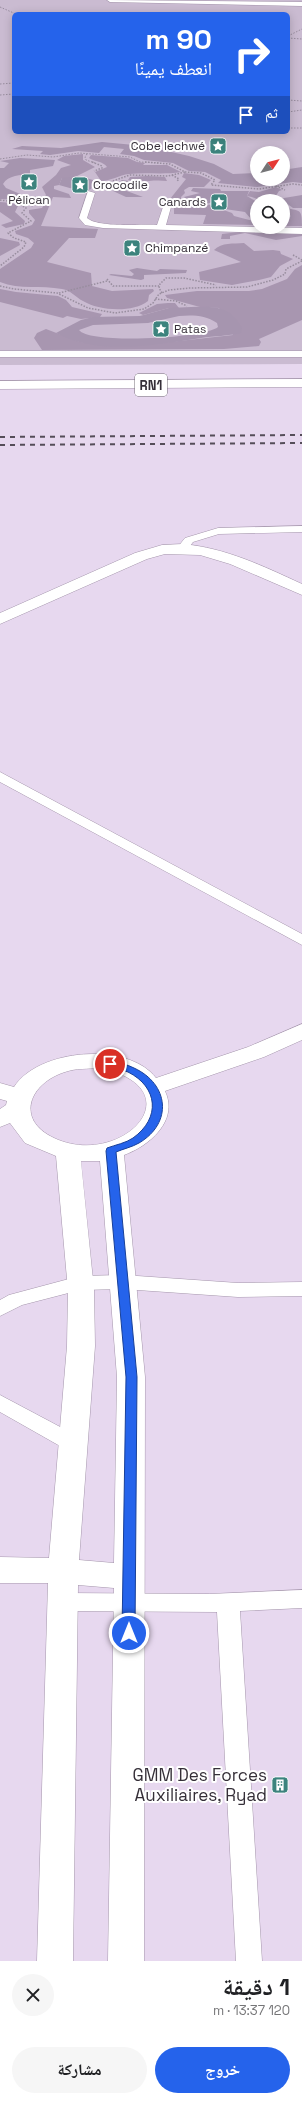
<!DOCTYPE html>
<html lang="ar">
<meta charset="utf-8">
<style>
:root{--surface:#fff;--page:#f6f6f6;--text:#202124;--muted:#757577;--accent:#2563eb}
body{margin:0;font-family:"Space Grotesk","Noto Naskh Arabic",sans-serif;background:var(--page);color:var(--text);direction:rtl;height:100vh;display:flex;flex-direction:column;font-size:15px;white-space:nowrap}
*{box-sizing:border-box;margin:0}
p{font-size:13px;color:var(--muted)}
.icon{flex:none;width:22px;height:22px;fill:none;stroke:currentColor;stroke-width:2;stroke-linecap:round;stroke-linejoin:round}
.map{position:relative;height:1961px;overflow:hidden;direction:ltr}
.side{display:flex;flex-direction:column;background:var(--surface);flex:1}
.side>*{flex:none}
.top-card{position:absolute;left:12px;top:12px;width:278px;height:122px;border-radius:6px;box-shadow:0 2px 10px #0003;direction:rtl;background:#2563eb;color:#fff;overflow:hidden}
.needle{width:26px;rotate:54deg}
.tools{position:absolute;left:250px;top:146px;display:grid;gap:8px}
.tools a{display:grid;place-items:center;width:40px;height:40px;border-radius:50%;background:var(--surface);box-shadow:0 2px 10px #0003;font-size:20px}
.pin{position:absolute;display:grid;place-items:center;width:34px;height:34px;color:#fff;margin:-17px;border:2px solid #fff;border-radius:50%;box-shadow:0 1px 4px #0007}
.me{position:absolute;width:44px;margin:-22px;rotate:0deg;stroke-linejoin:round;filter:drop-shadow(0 0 3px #0008)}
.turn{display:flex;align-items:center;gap:14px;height:84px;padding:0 12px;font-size:18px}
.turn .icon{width:52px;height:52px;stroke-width:2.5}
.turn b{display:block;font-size:28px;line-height:34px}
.then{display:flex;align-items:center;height:38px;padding:0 12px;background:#0003;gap:8px;font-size:15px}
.round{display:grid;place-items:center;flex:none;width:42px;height:42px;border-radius:21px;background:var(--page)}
.overview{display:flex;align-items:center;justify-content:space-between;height:68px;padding:0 12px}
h1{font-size:24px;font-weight:800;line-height:30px}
.button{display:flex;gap:8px;margin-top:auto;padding:8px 12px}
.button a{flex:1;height:46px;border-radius:24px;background:var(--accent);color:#fff;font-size:16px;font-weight:800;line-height:46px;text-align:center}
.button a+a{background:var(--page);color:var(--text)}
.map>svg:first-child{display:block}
</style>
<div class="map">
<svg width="302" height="1961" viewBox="0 0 302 1961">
<rect width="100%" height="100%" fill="#e7d8ef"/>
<path fill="#cabbd1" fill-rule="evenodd" d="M0,0H302V364L0,365ZM14,14H288V132H14ZM257,153H283V179H257ZM257,201H283V227H257Z"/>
<g fill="#a896b0">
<path d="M83,154V160L95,167L73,178H62L59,185L54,186V189L69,194L71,198L53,197L41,226L98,229L95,238H69L47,262L91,273L92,286L112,291L153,289L154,291L149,295L148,301C133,313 99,311 83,301C75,297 71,290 62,289C41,285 20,290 0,282V269L31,248L34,243L28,238L16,234L15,231L32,225L35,220L29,213V210L42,208L44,205L43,200L46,195L42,187L56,175L61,168L71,165L57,160L64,156Z"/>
<path d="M91,155L128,158L137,162L145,163L143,165H167L181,172C163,175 146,172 129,174C119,175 111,181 101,181L95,172L107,167C103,161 95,162 89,158Z"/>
<path d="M184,173L199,175L211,180L204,187H189L184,190L185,193L181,197L182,202C195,206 206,203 219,206L218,208L232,213L234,216L257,222V225L203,224L206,215L174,214V206L169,205L170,199L186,179L182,177Z"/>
<path d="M147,176L165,177L167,181C154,179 141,183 128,180L130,177Z"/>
<path d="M276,187L282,190L279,191L275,197L269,199L268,201C260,201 255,197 247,196L250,191L259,192Z"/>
<path d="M0,202L12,203L18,206L15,212L25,221L24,224L6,228L1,225L13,221L0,212Z"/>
<path d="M283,207C300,212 302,207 302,226H283V221L291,216L283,211Z"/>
<path d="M248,231L302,232V236L276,240L245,233L230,236V239H221L222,234Z"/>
<path d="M0,238L19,242L20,245L0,256Z"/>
<path d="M244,243L254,251L273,250L280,251L281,254L293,259L280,266L271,277L259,280L232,285L200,280L199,272L241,262L214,250C222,242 233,244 244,243Z"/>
<path d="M302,265V320L259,339L261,342L259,346L224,349L42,350L34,338L37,333L46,329L80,342L134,346L233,335L219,308L200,307L167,298L165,295L197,291H249L262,289L287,279L295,269Z"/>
<path d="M0,289L16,292L58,296L66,300L72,307L102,314L100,317L81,319L67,316L63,318L0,302Z"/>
<path d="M168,303H175L179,308H169L143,315L139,313L157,304Z"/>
</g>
<g fill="#a695af" fill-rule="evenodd">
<path d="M102,142L145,146L189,156L214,164L233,174L257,173V179H283V170L302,167V183L293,182L257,187L218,183L221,180L205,172L189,171L173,163L144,160L134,156L120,154L124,149L104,147L99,153L78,151L50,155L40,154L43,151L12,149L22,146L61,148Z"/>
<path d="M20,158L55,160L53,166L30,170V174C21,175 8,175 3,184L6,188L25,196L33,207L18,200L0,199V168H4L9,163L0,161Z"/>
<path d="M78,176L93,180L91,189L84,192L59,185L62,178Z"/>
<path d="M122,180L136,182L150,188L144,189L128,187L124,190L143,197H126L113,191L116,185Z"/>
<path d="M193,188L220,189L221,191H249L247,196L257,202V220L251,219L245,212L225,209L224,207L227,202C219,195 215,202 206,204C200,204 194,203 189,202L184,197L200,193L191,191Z"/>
<path d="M302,195V208H293L282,200L284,198Z"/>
<path d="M137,268L157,271L160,269L187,270L186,273L144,275V279L141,280L109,275L111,274L132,276L134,274L129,270Z"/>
<path d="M191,307C216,306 229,306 242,328L241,333C228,336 214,336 201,338C155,345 99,356 56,333L81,320L93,317L140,316L169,308ZM179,316C193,315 205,315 217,323L218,327C206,338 90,345 79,330L93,325L148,323Z"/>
</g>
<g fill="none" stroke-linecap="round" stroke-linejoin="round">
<g stroke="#a596ac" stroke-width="1">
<g id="lane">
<path d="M107,0L302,2V6L110,2Z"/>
<path d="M88,191L95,193L87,218C98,228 142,224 157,225L163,207L167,205L171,207L166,225L302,228V234L103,228L85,225L79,218Z"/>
<rect x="0" y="351" width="302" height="6"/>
<path d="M302,526V532L219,534L193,542L187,550H179L177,548L185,538L218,528Z"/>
<path d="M0,772L302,934V945L0,782Z"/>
<path d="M123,1275L238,1283L302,1282V1296L238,1297L123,1289L80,1290L22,1305L0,1316V1300L9,1295L80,1276Z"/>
<path d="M0,1395L81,1438L84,1444L81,1450L74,1452L67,1450L0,1412Z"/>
<path d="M302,1590V1608L240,1611L262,1961H236L217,1612L62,1611L54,1609L51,1602L54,1595L62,1593L209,1594Z"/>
</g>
</g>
<g stroke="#a596ac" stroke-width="1">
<g id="street">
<path d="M183,544C226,548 263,566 302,584V595L230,564L200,555L165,554L147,559L0,624V613L135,553L162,545Z"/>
<path d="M302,1024V1040L264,1057L165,1091C179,1121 149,1146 124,1155L145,1377L144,1961H108L114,1588L78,1585L73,1961H37L48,1583H0V1557L49,1558L67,1346L68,1290L56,1156L25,1143L10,1123L0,1127V1109L6,1105L7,1101L0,1099V1083L14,1087C38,1049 128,1041 156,1078L248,1047ZM99,1068C106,1070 113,1071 120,1074C186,1102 115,1167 54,1138C14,1119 30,1083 65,1072C76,1068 88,1069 99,1068ZM81,1161H100L117,1377L114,1563L79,1560L95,1346L94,1290Z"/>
</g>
</g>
<g stroke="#a596ac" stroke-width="1">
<path id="highway" d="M302,379V387L0,389V381Z"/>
</g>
<g stroke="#988d9e" stroke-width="1" stroke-dasharray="1.5 1.5" stroke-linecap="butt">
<path d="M0,7L16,14"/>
<path d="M288,36L302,29"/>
<path d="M288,38L302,39"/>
<path d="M0,84L14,83"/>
<path d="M0,95L14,94"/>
<path d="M288,100L302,101"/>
<path d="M288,112L302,110"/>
<path d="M288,128H302"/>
<path d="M87,154L85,157L86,160L95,163"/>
<path d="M0,159L27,155L53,157L79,153L130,157L140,162L160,163"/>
</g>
<g stroke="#988d9e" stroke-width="1.5" stroke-dasharray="1.5 1.5" stroke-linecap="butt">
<path d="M92,162L102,166V168L94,171"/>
<path d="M145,162L170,164L185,172L201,173L215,180L211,185L259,189L293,184L302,185"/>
<path d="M172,175L179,179L177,181"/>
<path d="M110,182L130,175L168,176L185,172"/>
<path d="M276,186L285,190"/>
<path d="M0,200L15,202L26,208L22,213L31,221L8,233L14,238L26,242L24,247L0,266"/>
<path d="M293,255L302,260"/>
<path d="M107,279L113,286H159"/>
<path d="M0,286L14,289L57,293L88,308L115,313L144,309L153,303L159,294L169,290L190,288L247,287L273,280L285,274L286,269L302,261"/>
<path d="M59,293L107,281"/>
<path d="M162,293L159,288L160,284L166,278H184L216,285"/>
<path d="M155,299L176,301L187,306"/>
</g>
<use href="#lane" fill="#fff" fill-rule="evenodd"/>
<use href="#street" fill="#fff" fill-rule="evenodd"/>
<use href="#highway" fill="#fff" fill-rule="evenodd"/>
<g stroke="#554d59" stroke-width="2" stroke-dasharray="5 5" stroke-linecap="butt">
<path d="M0,437L302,435"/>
<path d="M0,445L302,443"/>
</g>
</g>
<path fill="#2563eb" stroke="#184099" d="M110,1061C117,1063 127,1064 134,1068C169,1084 173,1123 139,1143C132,1147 123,1149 116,1152L137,1377L135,1633L133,1637L129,1638L124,1637L122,1633L126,1377L106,1151L107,1148C115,1145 126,1143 133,1138C161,1118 158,1087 128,1072C121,1069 113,1068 106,1066V1062Z"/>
<defs>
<g id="sight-square" transform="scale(0.9)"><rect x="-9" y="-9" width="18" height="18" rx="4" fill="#3c837d" stroke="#fff"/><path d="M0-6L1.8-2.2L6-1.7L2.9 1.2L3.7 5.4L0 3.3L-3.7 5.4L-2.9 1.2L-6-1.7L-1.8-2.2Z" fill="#fff"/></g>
<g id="building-square" transform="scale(0.9)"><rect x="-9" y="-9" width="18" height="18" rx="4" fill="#3c837d" stroke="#fff"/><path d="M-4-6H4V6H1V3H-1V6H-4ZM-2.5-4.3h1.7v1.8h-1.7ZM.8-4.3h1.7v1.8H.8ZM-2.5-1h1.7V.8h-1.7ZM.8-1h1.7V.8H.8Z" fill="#fff"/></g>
</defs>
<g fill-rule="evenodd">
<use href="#sight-square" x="218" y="146"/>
<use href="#sight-square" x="29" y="182"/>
<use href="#sight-square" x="80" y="185"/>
<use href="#sight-square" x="219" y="202"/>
<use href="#sight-square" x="132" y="248"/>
<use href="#sight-square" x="161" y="329"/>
<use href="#building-square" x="280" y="1785"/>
</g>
<g text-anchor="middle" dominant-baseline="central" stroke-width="4" stroke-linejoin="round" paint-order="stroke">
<g font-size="12" fill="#352f38" stroke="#fff" text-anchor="start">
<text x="205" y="146" text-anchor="end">Cobe lechwé</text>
<text x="93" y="185">Crocodile</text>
<text x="29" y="200" text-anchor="middle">Pélican</text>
<text x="206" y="202" text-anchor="end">Canards</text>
<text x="145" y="248">Chimpanzé</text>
<text x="174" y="329">Patas</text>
</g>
<rect fill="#fff" stroke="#726d74" stroke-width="1" x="135" y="374" width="32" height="22" rx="3"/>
<g font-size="13" font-weight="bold" fill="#352f38">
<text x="151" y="385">RN1</text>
</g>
<g font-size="17" fill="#352f38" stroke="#fff" text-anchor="end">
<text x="267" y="1775">GMM Des Forces<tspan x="267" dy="20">Auxiliaires, Ryad</tspan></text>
</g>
</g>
</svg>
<div class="tools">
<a><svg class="needle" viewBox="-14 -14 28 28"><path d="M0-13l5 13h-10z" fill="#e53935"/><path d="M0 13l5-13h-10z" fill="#757577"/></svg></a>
<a><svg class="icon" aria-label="search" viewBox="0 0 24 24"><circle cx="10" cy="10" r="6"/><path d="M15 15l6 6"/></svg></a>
</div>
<div class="pin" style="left:110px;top:1064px;background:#d93025"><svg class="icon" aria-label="arrive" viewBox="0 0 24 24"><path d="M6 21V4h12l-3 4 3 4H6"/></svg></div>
<svg class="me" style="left:129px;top:1633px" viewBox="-20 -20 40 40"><circle r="17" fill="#2563eb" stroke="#fff" stroke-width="3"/><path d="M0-11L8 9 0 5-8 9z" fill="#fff"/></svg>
<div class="top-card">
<div class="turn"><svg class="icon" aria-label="right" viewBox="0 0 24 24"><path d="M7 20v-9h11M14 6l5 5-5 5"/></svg><div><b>90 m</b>انعطف يمينًا</div></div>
<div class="then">ثم<svg class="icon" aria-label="arrive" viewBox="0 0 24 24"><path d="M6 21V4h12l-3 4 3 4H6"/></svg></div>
</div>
</div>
<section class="side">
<div class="overview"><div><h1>1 دقيقة</h1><p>120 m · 13:37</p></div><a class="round"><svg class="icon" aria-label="close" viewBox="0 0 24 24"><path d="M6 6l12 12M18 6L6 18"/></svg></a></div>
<div class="button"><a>خروج</a><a>مشاركة</a></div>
</section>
